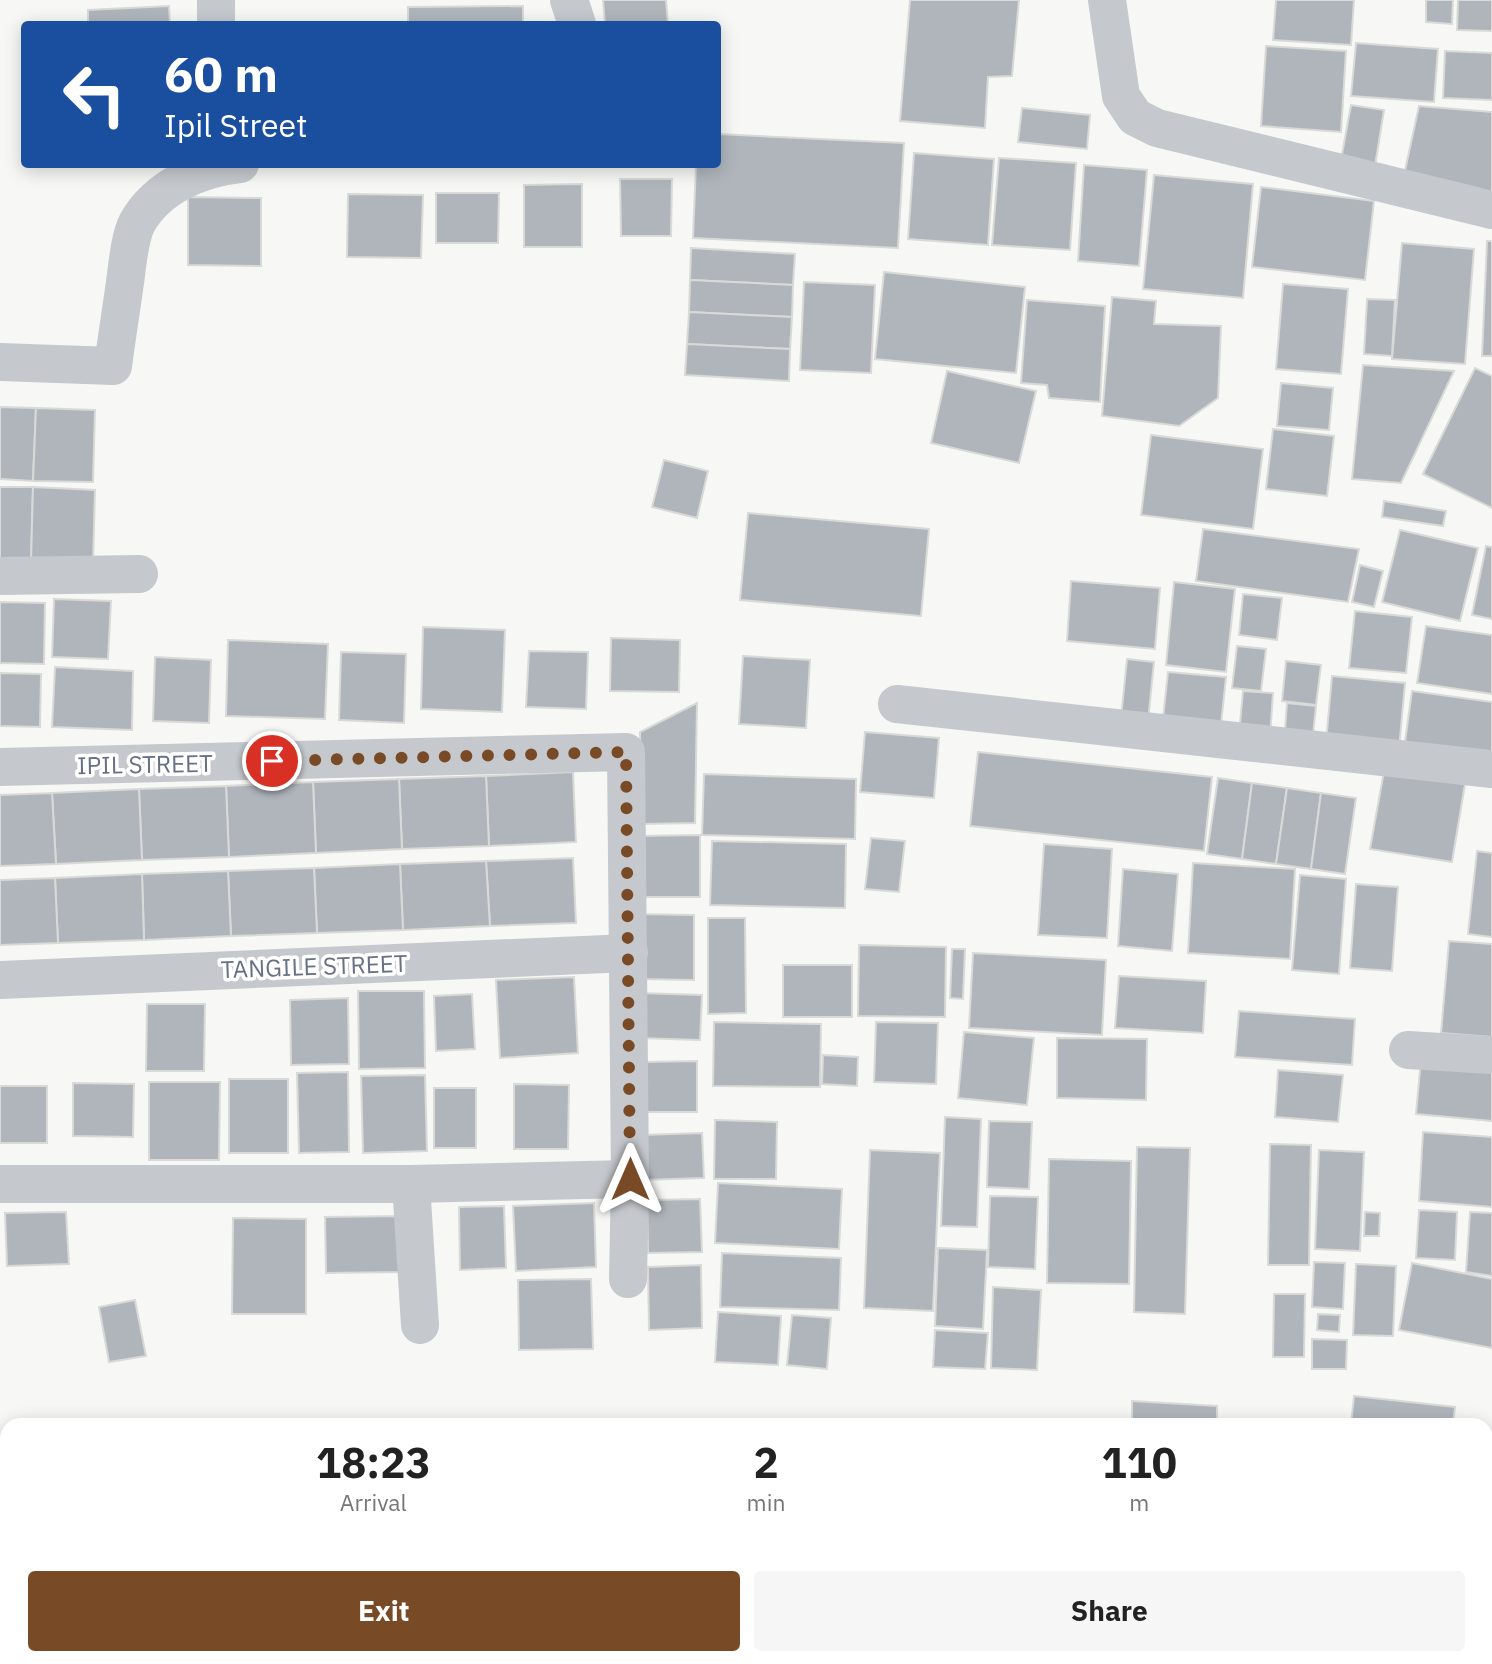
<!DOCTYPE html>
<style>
:root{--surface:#fff;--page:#f6f6f6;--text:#222;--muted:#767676;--accent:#784b26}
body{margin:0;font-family:"IBM Plex Sans",sans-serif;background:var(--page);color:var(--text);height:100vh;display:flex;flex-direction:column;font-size:26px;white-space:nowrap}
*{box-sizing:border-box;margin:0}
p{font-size:23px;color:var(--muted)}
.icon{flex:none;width:38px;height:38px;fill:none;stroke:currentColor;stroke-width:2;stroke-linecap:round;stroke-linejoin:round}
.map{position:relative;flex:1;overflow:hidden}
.sheet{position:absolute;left:0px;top:1418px;width:1493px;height:247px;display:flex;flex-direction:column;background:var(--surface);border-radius:21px 21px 0 0;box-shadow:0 4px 18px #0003}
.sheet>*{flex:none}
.hud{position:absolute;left:21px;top:21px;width:700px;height:147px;border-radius:7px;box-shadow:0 4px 18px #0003;background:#1a4fa0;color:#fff;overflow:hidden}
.pin{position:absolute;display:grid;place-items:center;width:60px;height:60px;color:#fff;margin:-30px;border:4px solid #fff;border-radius:50%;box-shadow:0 2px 7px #0007}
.me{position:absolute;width:77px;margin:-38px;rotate:0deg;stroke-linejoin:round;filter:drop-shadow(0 0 5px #0008)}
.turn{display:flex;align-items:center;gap:24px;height:147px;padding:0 28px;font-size:32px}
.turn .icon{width:91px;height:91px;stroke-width:2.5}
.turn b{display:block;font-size:49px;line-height:60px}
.eta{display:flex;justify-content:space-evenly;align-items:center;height:119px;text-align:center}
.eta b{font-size:42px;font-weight:800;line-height:49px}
.primary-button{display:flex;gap:14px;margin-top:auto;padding:14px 28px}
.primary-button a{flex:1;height:80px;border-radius:7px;background:var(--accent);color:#fff;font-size:28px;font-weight:800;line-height:80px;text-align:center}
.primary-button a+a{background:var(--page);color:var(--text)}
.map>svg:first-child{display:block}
</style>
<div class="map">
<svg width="1492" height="1664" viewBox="0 0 1492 1664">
<rect width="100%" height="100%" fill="#f7f8f5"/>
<g fill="#b0b5bc" stroke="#d9d9d7" stroke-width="2">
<path d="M603,0H666L668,24H605Z"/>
<path d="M910,0H1019L1012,76L988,77L985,128L900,121Z"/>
<path d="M1276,0H1354L1351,45L1273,40Z"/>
<path d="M1426,0H1453L1452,24L1426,22Z"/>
<path d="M1458,0H1492V31L1457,30Z"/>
<path d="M169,6L170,24H88V10Z"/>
<path d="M523,6V24H408V7Z"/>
<path d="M1356,43L1438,49L1434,102L1351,96Z"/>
<path d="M1266,46L1346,51L1341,132L1261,126Z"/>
<path d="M1445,51L1492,53V100L1443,98Z"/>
<path d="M1351,105L1384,110L1375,166L1341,160Z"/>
<path d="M1419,106L1492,112V192L1404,175Z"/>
<path d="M1022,108L1090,115L1087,149L1018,142Z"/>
<path d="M718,134L904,143L898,248L693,238L696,164H718Z"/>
<path d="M914,153L994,159L988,245L908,239Z"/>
<path d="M999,158L1076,163L1070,250L992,245Z"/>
<path d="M1084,165L1147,170L1139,266L1078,261Z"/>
<path d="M1154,175L1253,184L1243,298L1143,289Z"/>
<path d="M620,179H672L671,236H621Z"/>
<path d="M582,184V247H524V185Z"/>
<path d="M1261,187L1374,201L1365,280L1252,267Z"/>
<path d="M436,193H499L498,243H436Z"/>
<path d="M348,194L423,195L421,258L347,257Z"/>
<path d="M188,197L261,198V266L188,265Z"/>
<path d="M1487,241H1492V356H1482Z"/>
<path d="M1402,243L1474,249L1465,364L1392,359Z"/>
<path d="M691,248L795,254L793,285L690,280Z"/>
<path d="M884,272L1025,287L1016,373L875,359Z"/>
<path d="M690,280L793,285L792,317L689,312Z"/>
<path d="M804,282L875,285L871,373L800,370Z"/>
<path d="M1283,284L1348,289L1341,374L1276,369Z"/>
<path d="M1112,297L1156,301L1154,324L1221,326L1218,398L1179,426L1102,416Z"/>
<path d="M1367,299L1395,300L1392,356L1364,354Z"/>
<path d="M1027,300L1105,306L1100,402L1049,398L1047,385L1021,383Z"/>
<path d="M689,312L792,317L790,349L687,344Z"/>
<path d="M687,344L790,349L789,381L685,375Z"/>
<path d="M1363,365L1454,371L1401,483L1352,479Z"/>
<path d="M1475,368L1492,376V508L1423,474Z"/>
<path d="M947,371L1036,391L1019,463L931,443Z"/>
<path d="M1281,383L1333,388L1329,430L1277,426Z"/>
<path d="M0,407L36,408L33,481L0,479Z"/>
<path d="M36,408L95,410L93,482L33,481Z"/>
<path d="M1273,429L1334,436L1327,496L1266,489Z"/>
<path d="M1151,435L1263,449L1253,529L1141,515Z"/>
<path d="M664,460L708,471L697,518L652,507Z"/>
<path d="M0,487H33L31,561L0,560Z"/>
<path d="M33,487L95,490L93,564L31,561Z"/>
<path d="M1384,501L1446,511L1443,526L1382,517Z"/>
<path d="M748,513L929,529L921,616L740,600Z"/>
<path d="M1203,529L1359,549L1348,602L1196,581Z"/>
<path d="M1400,530L1478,548L1460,621L1382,602Z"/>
<path d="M1486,546L1492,547V619L1472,615Z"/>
<path d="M1360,565L1383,571L1374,607L1352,602Z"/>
<path d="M1071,581L1160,588L1155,649L1067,641Z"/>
<path d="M1174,582L1235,589L1226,672L1166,665Z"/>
<path d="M1243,594L1282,598L1277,640L1239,635Z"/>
<path d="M54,599L111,601L108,659L52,657Z"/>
<path d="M0,602L45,603L44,664L0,663Z"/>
<path d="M1355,611L1412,617L1406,673L1349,668Z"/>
<path d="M1426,626L1492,635V694L1417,683Z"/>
<path d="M423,627L505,630L502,712L421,709Z"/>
<path d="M611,638L680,640L679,692L610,691Z"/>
<path d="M228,640L328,644L325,719L226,716Z"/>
<path d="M1237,646L1266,649L1261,691L1232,688Z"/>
<path d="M529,651L588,652L586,709L526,707Z"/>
<path d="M341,652L406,654L404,723L339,720Z"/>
<path d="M743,656L810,660L806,728L739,724Z"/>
<path d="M155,657L211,660L209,723L153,721Z"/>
<path d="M1127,659L1154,662L1148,721L1121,718Z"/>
<path d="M1286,661L1321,665L1316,705L1282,701Z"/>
<path d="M55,667L133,671L132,730L52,727Z"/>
<path d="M1168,672L1226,677L1220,734L1162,728Z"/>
<path d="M0,673L41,674L40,727L0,726Z"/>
<path d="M1332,676L1405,683L1399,749L1326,742Z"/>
<path d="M1243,691L1273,693L1270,737L1239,734Z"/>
<path d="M1412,691L1492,702V761L1404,749Z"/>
<path d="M697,703L695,823L641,824L640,732Z"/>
<path d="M1287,703L1316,706L1312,745L1284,743Z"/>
<path d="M865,732L939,738L934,798L860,792Z"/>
<path d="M978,752L1212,777L1204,851L970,826Z"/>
<path d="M1384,771L1465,784L1452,862L1370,849Z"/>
<path d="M573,772L576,842L489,846L486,776Z"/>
<path d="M704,774L856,779L855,839L702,835Z"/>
<path d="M486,776L489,846L402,849L399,779Z"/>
<path d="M1218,778L1252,783L1242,859L1207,854Z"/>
<path d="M399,779L402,849L316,853L313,782Z"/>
<path d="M313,782L316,853L229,857L226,786Z"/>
<path d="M1252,783L1287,788L1276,864L1242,859Z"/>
<path d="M226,786L229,857L142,860L139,789Z"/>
<path d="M1287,788L1321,793L1311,869L1276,864Z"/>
<path d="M139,789L142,860L56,864L52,793Z"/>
<path d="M52,793L56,864L0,866V795Z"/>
<path d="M1321,793L1356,798L1345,874L1311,869Z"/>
<path d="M700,835V897H637V836Z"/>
<path d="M871,838L905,841L899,892L865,889Z"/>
<path d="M712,841L846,844L845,908L710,905Z"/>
<path d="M1044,844L1112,849L1107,938L1038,935Z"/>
<path d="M1477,851L1492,853V937L1468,934Z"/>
<path d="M573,858L576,923L490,926L486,861Z"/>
<path d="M486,861L490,926L403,930L400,864Z"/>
<path d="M1193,863L1295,869L1290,959L1188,953Z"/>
<path d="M400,864L403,930L317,933L314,868Z"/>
<path d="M314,868L317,933L231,936L228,871Z"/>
<path d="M1123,869L1178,874L1172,951L1118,946Z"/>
<path d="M228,871L231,936L144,940L142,874Z"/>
<path d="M142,874L144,940L58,943L55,878Z"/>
<path d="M1300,875L1346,879L1339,974L1292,970Z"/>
<path d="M55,878L58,943L0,945V880Z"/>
<path d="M1356,884L1398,887L1392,971L1350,968Z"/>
<path d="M636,914L694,915V980L636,979Z"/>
<path d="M708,918H745L746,1013L708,1014Z"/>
<path d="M1449,941L1492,944V1037L1441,1033Z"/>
<path d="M859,945L946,947L945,1017L858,1016Z"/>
<path d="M952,949H965L963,999L950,998Z"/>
<path d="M973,953L1106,960L1102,1035L969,1028Z"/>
<rect x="783" y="965" width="69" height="52"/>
<path d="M1119,976L1206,981L1203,1033L1115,1028Z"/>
<path d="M574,977L578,1053L500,1058L496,980Z"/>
<path d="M358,991H424L425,1068L359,1069Z"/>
<path d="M640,993L702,995L700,1040L638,1038Z"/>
<path d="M472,994L475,1049L436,1051L434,996Z"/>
<path d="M348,998L349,1064L291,1065L290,1000Z"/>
<path d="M147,1004H205L204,1071H146Z"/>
<path d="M1239,1011L1355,1019L1352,1065L1235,1057Z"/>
<path d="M714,1022L821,1024L820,1087L713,1086Z"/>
<path d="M876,1022L938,1023L936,1084L874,1082Z"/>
<path d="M964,1032L1034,1038L1027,1105L958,1098Z"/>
<path d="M1057,1038L1147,1039L1146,1100L1057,1098Z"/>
<path d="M823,1055L858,1057L857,1086L822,1084Z"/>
<path d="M1421,1059L1492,1066V1121L1416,1114Z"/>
<path d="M697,1061V1112H643L644,1062Z"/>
<path d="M1278,1070L1343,1075L1338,1122L1275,1117Z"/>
<path d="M348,1072L349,1152L299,1153L297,1073Z"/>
<path d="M425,1075L427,1151L363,1153L361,1076Z"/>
<rect x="229" y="1079" width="59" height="74"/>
<path d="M149,1082H220L219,1160H149Z"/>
<path d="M73,1083L134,1084L133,1137L73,1136Z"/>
<path d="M514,1084L569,1085L568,1149H514Z"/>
<rect x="0" y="1086" width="47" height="57"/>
<rect x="434" y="1088" width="42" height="60"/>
<path d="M945,1117L981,1119L977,1227L941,1226Z"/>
<path d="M715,1120L777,1122L776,1179H714Z"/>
<path d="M989,1121L1032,1122L1029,1189L987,1187Z"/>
<path d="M1423,1132L1492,1137V1207L1419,1201Z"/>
<path d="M702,1133L704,1178L643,1180L642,1135Z"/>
<path d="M1270,1144L1311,1145L1309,1265H1268Z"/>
<path d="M1137,1147L1190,1148L1185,1314L1134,1312Z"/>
<path d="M870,1150L940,1153L933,1311L864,1308Z"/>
<path d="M1319,1150L1364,1152L1360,1251L1315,1249Z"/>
<path d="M1049,1159L1131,1161L1129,1284L1047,1283Z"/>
<path d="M718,1183L842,1189L839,1249L715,1243Z"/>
<path d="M990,1196L1038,1197L1035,1269L988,1267Z"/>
<path d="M700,1199L702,1252L648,1253L647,1200Z"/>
<path d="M594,1203L596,1267L516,1271L513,1206Z"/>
<path d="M504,1206L506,1268L460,1270L459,1207Z"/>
<path d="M1419,1210L1457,1212L1455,1260L1416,1258Z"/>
<path d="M66,1212L69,1264L7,1266L5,1213Z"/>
<path d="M1365,1212L1380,1213L1379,1236H1364Z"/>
<path d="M1470,1212L1492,1213V1276L1466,1272Z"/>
<path d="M402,1216L404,1272L326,1273L325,1217Z"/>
<path d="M233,1218L306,1219V1314H232Z"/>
<path d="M938,1248L987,1250L983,1329L935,1326Z"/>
<path d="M722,1253L841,1258L839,1310L720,1307Z"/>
<path d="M1314,1262L1345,1263L1343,1309L1312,1307Z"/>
<path d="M1412,1263L1492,1279V1348L1399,1330Z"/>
<path d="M1356,1264L1396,1266L1393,1336L1353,1335Z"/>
<path d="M701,1265L702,1328L649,1330L648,1267Z"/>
<path d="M591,1279L593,1349L519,1350L518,1280Z"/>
<path d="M993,1287L1041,1290L1037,1370L991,1368Z"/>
<path d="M1274,1294H1305L1304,1357H1273Z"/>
<path d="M135,1300L146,1356L109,1362L99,1307Z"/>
<path d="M718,1312L781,1316L778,1365L715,1362Z"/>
<path d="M1318,1314L1340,1315L1339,1332L1317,1330Z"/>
<path d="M792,1315L831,1318L827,1369L787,1365Z"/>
<path d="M935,1330L988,1333L985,1369L933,1367Z"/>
<path d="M1312,1339L1347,1340L1346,1369H1312Z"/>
<path d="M1354,1396L1455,1407L1453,1424H1351Z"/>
<path d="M1132,1401L1217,1406V1424H1132Z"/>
<path d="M0,1476L7,1477V1508L0,1507Z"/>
<path d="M1486,1614H1492V1664H1444L1445,1657H1486Z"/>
<rect x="1347" y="1657" width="89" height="7"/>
</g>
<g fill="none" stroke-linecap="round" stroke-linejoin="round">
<g stroke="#c5c8cc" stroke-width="38">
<path d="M216,0V24"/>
<path d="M569,0L577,24"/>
<path d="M1107,0L1121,96L1135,117L1157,128L1492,210"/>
<path d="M0,362L113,366C117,335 122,305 126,275C128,259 130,237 137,223C157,187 200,168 240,164"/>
<path d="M0,576L139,574"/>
<path d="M897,704L1492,769"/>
<path d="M0,767L626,752L630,1179L628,1279"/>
<path d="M0,980L629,953"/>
<path d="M1408,1050L1492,1055"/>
<path d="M0,1184H411L630,1179"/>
<path d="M411,1184L420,1325"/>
<path d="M458,1657L460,1664"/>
<path d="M670,1657L672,1664"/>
</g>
</g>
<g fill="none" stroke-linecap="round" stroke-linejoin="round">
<path stroke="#784b26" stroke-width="12" stroke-dasharray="0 21.6" d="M272,761L626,752L630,1179"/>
</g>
<g text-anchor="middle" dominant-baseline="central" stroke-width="7" stroke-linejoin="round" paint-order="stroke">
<g font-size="24" fill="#677185" stroke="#fff">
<text transform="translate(145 764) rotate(-1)">IPIL STREET</text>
<text transform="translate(314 966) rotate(-2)">TANGILE STREET</text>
</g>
</g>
</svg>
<div class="pin" style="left:272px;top:761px;background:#d93025"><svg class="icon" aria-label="arrive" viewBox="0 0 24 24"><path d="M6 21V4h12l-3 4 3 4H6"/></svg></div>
<svg class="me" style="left:630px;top:1179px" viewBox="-20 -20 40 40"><path d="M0-17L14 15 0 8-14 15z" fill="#784b26" stroke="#fff" stroke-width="4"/></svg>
<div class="hud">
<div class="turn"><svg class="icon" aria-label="left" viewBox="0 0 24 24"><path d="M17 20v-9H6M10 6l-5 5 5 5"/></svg><div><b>60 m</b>Ipil Street</div></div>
</div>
<section class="sheet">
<div class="eta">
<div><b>18:23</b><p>Arrival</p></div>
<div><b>2</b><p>min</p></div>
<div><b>110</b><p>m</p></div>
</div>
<div class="primary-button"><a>Exit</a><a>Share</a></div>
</section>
</div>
